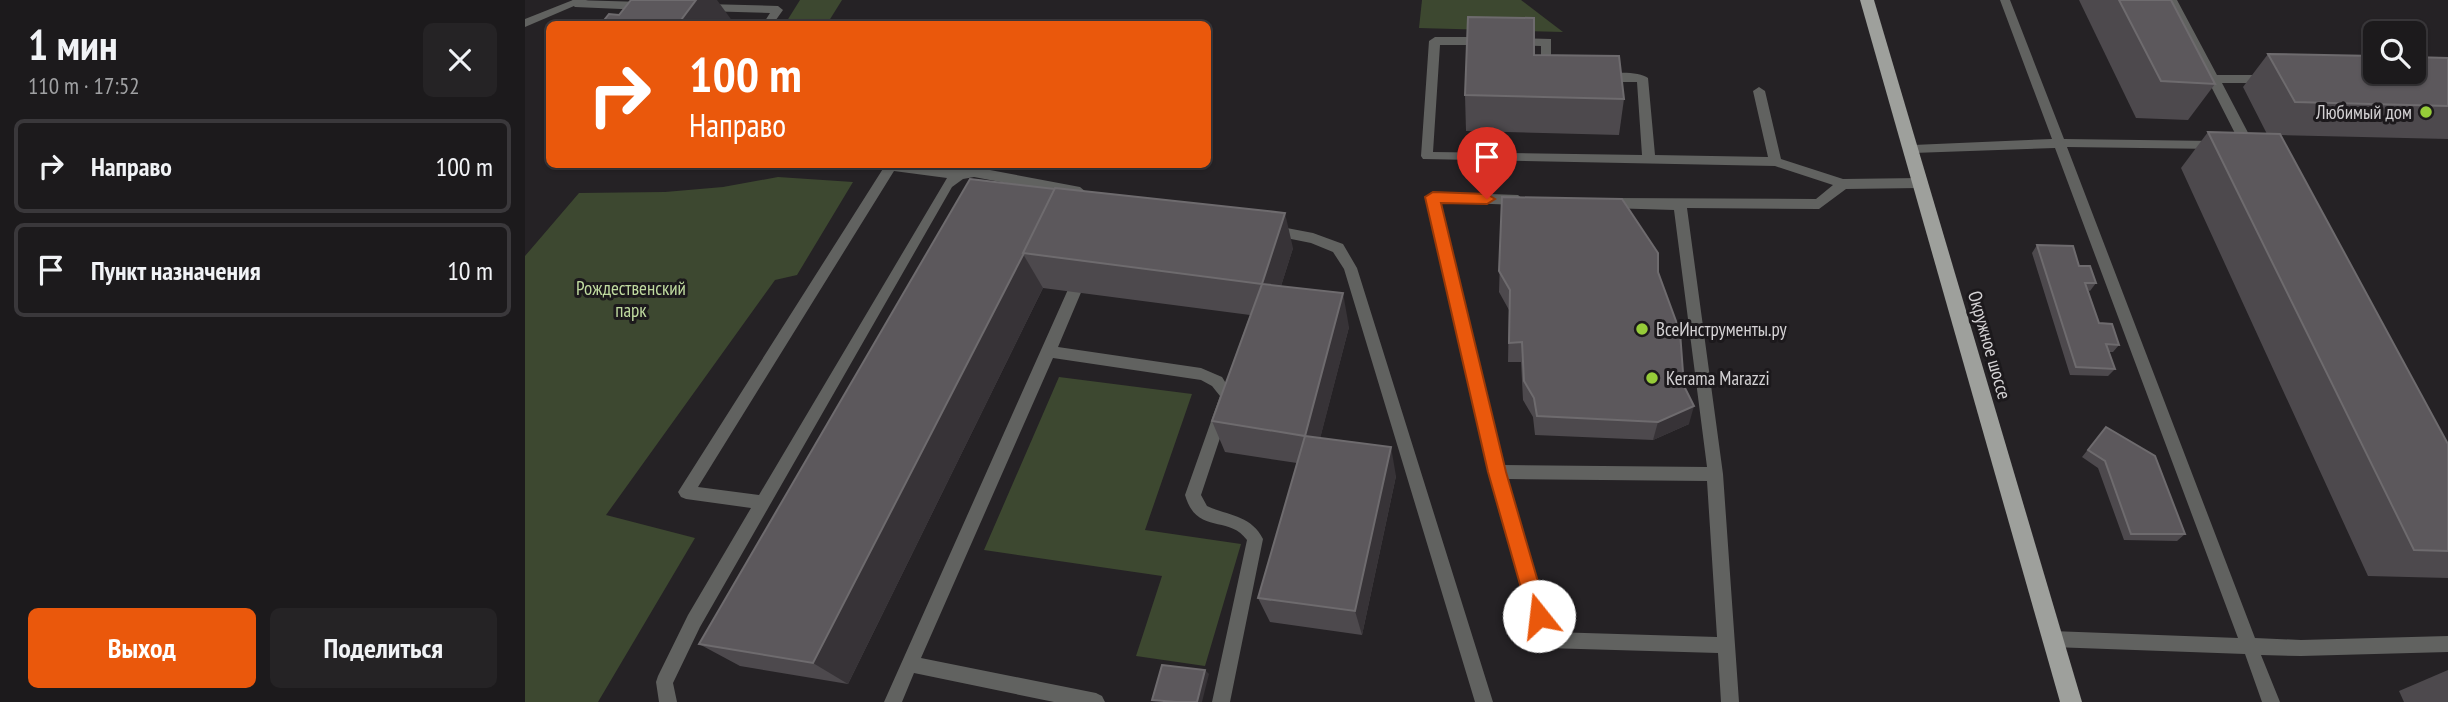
<!DOCTYPE html>
<html lang="ru">
<meta charset="utf-8">
<style>
:root{--surface:#1c1a1c;--page:#252325;--text:#f1f3f6;--muted:#a0a1a3;--line:#3a383b;--accent:#ea580c}
body{margin:0;font-family:"PT Sans Narrow",sans-serif;background:var(--page);color:var(--text);height:100vh;display:flex;flex-direction:column;font-size:26px;white-space:nowrap}
*{box-sizing:border-box;margin:0}
p{font-size:23px;color:var(--muted)}
.icon{flex:none;width:38px;height:38px;fill:none;stroke:currentColor;stroke-width:2;stroke-linecap:round;stroke-linejoin:round}
.map{position:relative;flex:1;overflow:hidden}
.sheet{display:flex;flex-direction:column;background:var(--surface);width:525px}
.sheet>*{flex:none}
.guide{position:absolute;left:21px;top:21px;width:665px;height:147px;border-radius:10px;box-shadow:0 2px 5px #0004,0 0 0 2px var(--line);background:#ea580c;color:#fff;overflow:hidden}
.tools{position:absolute;left:1838px;top:21px;display:grid;gap:14px}
.tools a{display:grid;place-items:center;width:63px;height:63px;border-radius:10px;background:var(--surface);box-shadow:0 2px 5px #0004,0 0 0 2px var(--line);font-size:35px}
.pin{position:absolute;display:grid;place-items:center;width:60px;height:60px;color:#fff;margin:-72px -30px;border-radius:50% 50% 50% 0;rotate:-45deg;box-shadow:0 0 7px #0007}
.pin .icon{rotate:45deg}
.me{position:absolute;width:77px;margin:-38px;rotate:344deg;stroke-linejoin:round;filter:drop-shadow(0 0 5px #0008)}
.turn{display:flex;align-items:center;gap:24px;height:147px;padding:0 28px;font-size:32px}
.turn .icon{width:91px;height:91px;stroke-width:2.5}
.turn b{display:block;font-size:49px;line-height:60px}
.round{display:grid;place-items:center;flex:none;width:74px;height:74px;border-radius:10px;background:var(--page)}
.headline{display:flex;align-items:center;justify-content:space-between;height:119px;padding:0 28px}
h1{font-size:42px;font-weight:700;line-height:52px}
.cta{display:flex;gap:14px;margin-top:auto;padding:14px 28px}
.cta a{flex:1;height:80px;border-radius:10px;background:var(--accent);color:#fff;font-size:28px;font-weight:700;line-height:80px;text-align:center}
.cta a+a{background:var(--page);color:var(--text)}
ul{padding:0;list-style:none}
li{display:flex;align-items:center;gap:21px;height:94px;margin:0 14px 10px;padding:0 14px;border:4px solid var(--line);border-radius:10px}
li div{flex:1}
li b{display:block;font-size:26px}
li em{font-style:normal}
main{display:flex;flex:1;min-height:0}
.map>svg:first-child{display:block}
</style>
<main>
<section class="sheet">
<div class="headline"><div><h1>1 мин</h1><p>110 m · 17:52</p></div><a class="round"><svg class="icon" aria-label="close" viewBox="0 0 24 24"><path d="M6 6l12 12M18 6L6 18"/></svg></a></div>
<ul>
<li><svg class="icon" aria-label="right" viewBox="0 0 24 24"><path d="M7 20v-9h11M14 6l5 5-5 5"/></svg><div><b>Направо</b></div><em>100 m</em></li>
<li><svg class="icon" aria-label="arrive" viewBox="0 0 24 24"><path d="M6 21V4h12l-3 4 3 4H6"/></svg><div><b>Пункт назначения</b></div><em>10 m</em></li>
</ul>
<div class="cta"><a>Выход</a><a>Поделиться</a></div>
</section>
<div class="map">
<svg width="1923" height="702" viewBox="0 0 1923 702">
<rect width="100%" height="100%" fill="#252225"/>
<g fill="#3d4830">
<path d="M275,0H317L302,24H260Z"/>
<path d="M897,0H996L1038,32L894,28Z"/>
<path d="M253,177L328,182L272,275L250,280L81,515L170,538L73,702H0V256L54,193L140,192L198,187Z"/>
<path d="M534,377L667,394L620,530L716,544L680,666L611,656L637,576L459,550Z"/>
</g>
<g fill="none" stroke-linecap="round" stroke-linejoin="round">
<g fill="#616260" fill-rule="evenodd">
<path d="M48,0L119,2L124,6L119,10L50,7L45,3Z"/>
<path d="M1475,0H1485L1539,139L1691,141L1697,145L1691,149L1542,147L1730,638L1776,640L1923,636V652L1776,656L1736,655L1755,702H1737L1720,654L1527,647L1521,645L1519,639L1521,633L1527,631L1713,638L1530,148L1388,153L1382,149L1388,145L1527,139Z"/>
<path d="M1642,0H1652L1692,75H1741L1747,79L1741,83H1697L1730,146L1728,149H1718Z"/>
<path d="M181,4L253,6L258,10L248,24H238L245,13L177,11L176,8Z"/>
<path d="M910,37H959L965,41L959,45H915L908,152L1117,155L1112,82H1078L1072,78C1081,71 1114,71 1123,78L1130,155L1243,157L1228,91L1234,87L1240,91L1256,159L1318,179L1395,178L1401,183L1395,188L1321,189L1294,209L1162,208L1198,474L1214,702H1196L1193,653L1021,648L1015,646L964,472L901,197L907,192L993,195L999,200L993,205L915,202L978,465L1182,467L1149,210L1083,208L1077,203L1083,198L1291,199L1308,185L1250,166L898,159L896,156L904,41ZM982,479L1182,481L1192,637L1027,632Z"/>
<path d="M990,38L1026,39V77L1022,78L1016,74V46L986,45L984,42Z"/>
<path d="M361,164C389,164 423,173 449,167L555,187L561,192L555,197L449,177L438,179L427,187L175,627L148,683L152,702H134L131,682L133,676L163,615L226,508L161,499L156,497L153,492ZM369,171L422,178L234,495L173,487Z"/>
<path d="M746,225L788,233L818,244L832,268L968,702H950L819,269L808,252L786,243L741,234L740,230Z"/>
<path d="M556,271L563,276L533,347L676,368L697,377L709,396L676,495L682,506C704,516 726,515 738,539L705,702H687L722,540C703,514 672,536 660,495L695,396L687,386L676,380L528,358L396,658L571,693L577,696L580,702H529L389,673L377,702H359L549,276Z"/>
</g>
<path fill="#616260" fill-rule="evenodd" d="M48,0H63L0,27V19Z"/>
<path fill="#9ea09c" fill-rule="evenodd" d="M1335,0H1349L1557,702H1535Z"/>
</g>
<g fill="#4d494d">
<path d="M1554,0H1646L1690,84L1663,120L1611,118Z"/>
<path d="M1743,54L1923,58V139L1755,135L1923,444V578L1843,576L1656,168L1683,132L1742,134L1718,87Z"/>
<path d="M1009,55L1099,99L1094,135L941,131L940,95Z"/>
<path d="M445,179L768,248L756,286L824,327L795,438L871,476L837,635L745,622L733,598L772,463L700,452L687,421L725,315L518,288L323,684L215,666L174,644Z"/>
<path d="M977,197L1133,272L1164,424L1128,440L1010,435L1008,417L998,400L996,362H983L984,310L974,292Z"/>
<path d="M1512,245L1554,266L1571,283L1565,291L1563,290L1574,323L1594,345L1588,352H1584L1590,369L1583,376L1545,375L1507,253Z"/>
<path d="M1581,427L1660,534L1652,541L1599,540L1573,468L1557,457Z"/>
<path d="M1923,670V702H1879L1874,691Z"/>
</g>
<g fill="#373337">
<path d="M171,0H192L208,22L206,24H153Z"/>
<path d="M760,213L768,248L746,318L737,284Z"/>
<path d="M498,254L518,288L323,684L288,663Z"/>
<path d="M818,293L824,327L788,466L780,436Z"/>
<path d="M1169,406L1164,424L1128,440L1133,422Z"/>
<path d="M866,447L871,476L837,635L830,611Z"/>
<path d="M680,670L684,674L677,702H672Z"/>
</g>
<g fill="#5c585c" stroke="#6e6b6e" stroke-width="2">
<path d="M106,0H171L153,24H76L84,14L94,15Z"/>
<path d="M1594,0H1646L1690,84L1636,81Z"/>
<path d="M943,17L1009,18V55L1094,56L1099,99L940,95Z"/>
<path d="M1743,54L1850,56V72H1888V57L1923,58V106L1770,102Z"/>
<path d="M1683,132L1755,134L1923,444V551L1889,550Z"/>
<path d="M445,179L530,189L498,255L288,663L174,644Z"/>
<path d="M530,188L760,213L737,284L818,293L780,436L687,421L737,284L498,253Z"/>
<path d="M977,197L1097,199L1133,253V272L1155,332L1159,386L1169,406L1133,422L1012,416L1009,398L999,381L997,342L984,343L985,290L974,271Z"/>
<path d="M1512,245L1548,246L1554,266H1565L1571,283H1560L1574,323L1587,324L1594,345L1581,344L1590,369L1551,367Z"/>
<path d="M1581,427L1630,456L1660,534H1606L1580,461L1563,450Z"/>
<path d="M780,436L866,447L830,611L733,598Z"/>
<path d="M637,665L680,670L672,702H651L627,700Z"/>
</g>
<path fill="#ea580c" stroke="#983908" stroke-width="2" d="M908,192L962,194L970,199L962,204L916,203L981,472L1023,616L1020,623L1014,625L1007,623L1004,616L963,472L900,197Z"/>
<g fill="#96cc39" stroke="#1c191c" stroke-width="2.5">
<circle cx="1901" cy="112" r="7"/>
<circle cx="1117" cy="329" r="7"/>
<circle cx="1127" cy="378" r="7"/>
</g>
<g text-anchor="middle" dominant-baseline="central" stroke-width="6" stroke-linejoin="round" paint-order="stroke">
<g font-size="19" fill="#d4d2d4" stroke="#1c191c" text-anchor="start">
<text x="1887" y="112" text-anchor="end">Любимый дом</text>
<text x="1131" y="329">ВсеИнструменты.ру</text>
<text x="1141" y="378">Kerama Marazzi</text>
</g>
<g font-size="19" fill="#c0dba0" stroke="#1c191c">
<text x="106" y="288">Рождественский<tspan x="106" dy="22">парк</tspan></text>
</g>
<g font-size="19" fill="#d4d2d4" stroke="#1c191c">
<text transform="translate(1465 345) rotate(74)">Окружное шоссе</text>
</g>
</g>
</svg>
<div class="tools">
<a><svg class="icon" aria-label="search" viewBox="0 0 24 24"><circle cx="10" cy="10" r="6"/><path d="M15 15l6 6"/></svg></a>
</div>
<div class="pin" style="left:962px;top:199px;background:#d93025"><svg class="icon" aria-label="arrive" viewBox="0 0 24 24"><path d="M6 21V4h12l-3 4 3 4H6"/></svg></div>
<svg class="me" style="left:1014px;top:616px" viewBox="-20 -20 40 40"><circle r="19" fill="#fff"/><path d="M0-13L10 11 0 6-10 11z" fill="#ea580c"/></svg>
<div class="guide">
<div class="turn"><svg class="icon" aria-label="right" viewBox="0 0 24 24"><path d="M7 20v-9h11M14 6l5 5-5 5"/></svg><div><b>100 m</b>Направо</div></div>
</div>
</div>
</main>
